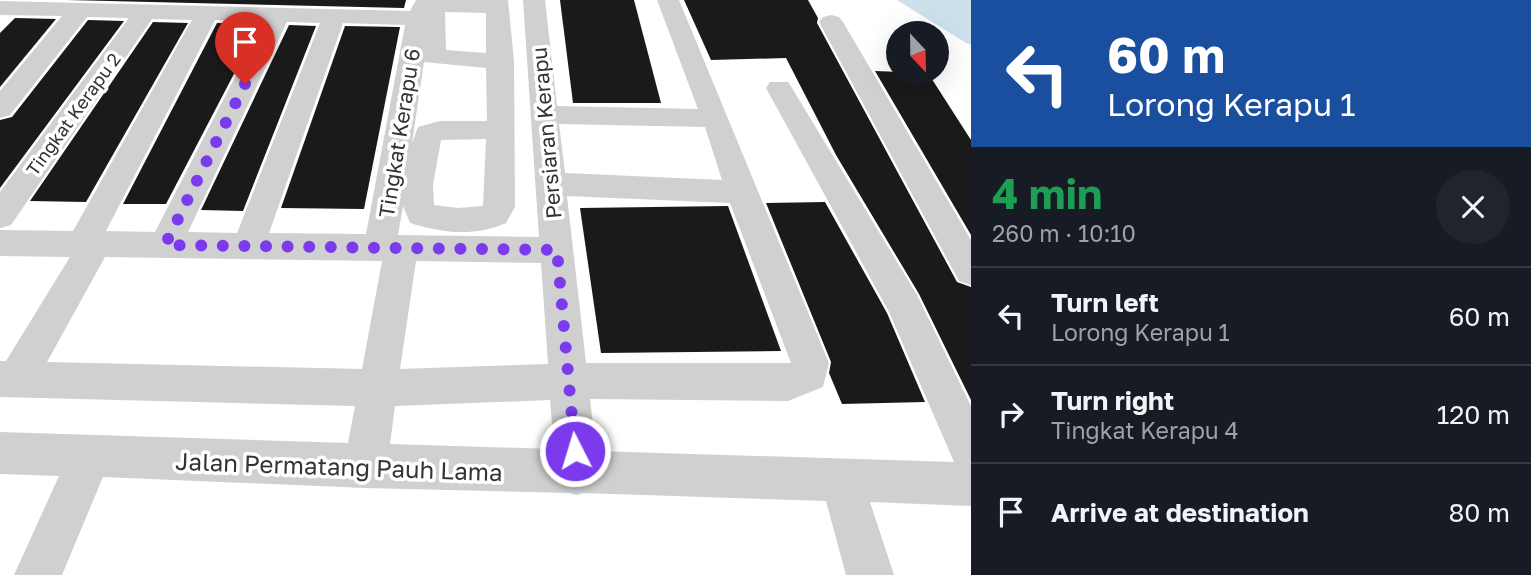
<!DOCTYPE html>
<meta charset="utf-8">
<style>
:root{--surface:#171b24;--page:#20242c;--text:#f1f3f6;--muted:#9ea1a6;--line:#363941}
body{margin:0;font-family:"Golos Text",sans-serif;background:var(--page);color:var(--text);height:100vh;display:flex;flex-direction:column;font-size:26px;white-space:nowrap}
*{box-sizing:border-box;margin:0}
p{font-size:23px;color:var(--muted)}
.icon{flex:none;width:38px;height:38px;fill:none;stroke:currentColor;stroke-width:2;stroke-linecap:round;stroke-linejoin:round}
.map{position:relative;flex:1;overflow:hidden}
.drawer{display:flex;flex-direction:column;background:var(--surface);width:560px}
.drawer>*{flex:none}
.guide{background:#1a4fa0;color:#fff;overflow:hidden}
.needle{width:46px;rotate:158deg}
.tools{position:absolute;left:886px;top:21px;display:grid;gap:14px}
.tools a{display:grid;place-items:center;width:63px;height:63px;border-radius:50%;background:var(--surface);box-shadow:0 7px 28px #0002;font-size:35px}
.pin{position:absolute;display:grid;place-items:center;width:60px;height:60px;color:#fff;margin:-72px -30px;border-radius:50% 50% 50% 0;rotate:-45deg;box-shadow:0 0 7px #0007}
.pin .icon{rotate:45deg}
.me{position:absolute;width:77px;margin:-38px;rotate:355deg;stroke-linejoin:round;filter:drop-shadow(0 0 5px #0008)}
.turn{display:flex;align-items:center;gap:24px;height:147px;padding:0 21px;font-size:32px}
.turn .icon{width:91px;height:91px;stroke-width:2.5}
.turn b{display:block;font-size:49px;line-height:60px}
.round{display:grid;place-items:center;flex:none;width:74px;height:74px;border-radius:37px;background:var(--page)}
.head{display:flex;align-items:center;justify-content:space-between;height:119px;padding:0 21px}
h1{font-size:42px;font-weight:700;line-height:52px;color:#1e9e55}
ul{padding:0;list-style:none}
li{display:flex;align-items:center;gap:21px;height:98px;padding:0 21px;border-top:2px solid var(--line)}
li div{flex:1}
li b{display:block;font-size:26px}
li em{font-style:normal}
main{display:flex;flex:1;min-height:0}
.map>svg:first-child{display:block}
</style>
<main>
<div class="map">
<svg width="971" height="575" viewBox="0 0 971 575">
<rect width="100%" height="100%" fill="#fff"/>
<path fill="#cce1eb" d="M897,0H971V45L966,43Z"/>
<g fill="#1a1a1a">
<path d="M67,0H406L404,8Z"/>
<path d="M560,0H634L661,103H573Z"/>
<path d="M684,0H808L818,18L817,23L957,282L971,287V400L919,294L836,155L786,58L711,60Z"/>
<path d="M15,18L56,19L0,87V33Z"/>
<path d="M88,20L124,21L0,188V120L12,117Z"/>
<path d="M153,22L188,23L86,202L30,201Z"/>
<path d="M217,23L260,24L166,204H123Z"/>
<path d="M289,25L316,26L243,211L201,210Z"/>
<path d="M345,26L400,27L364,209L281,208Z"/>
<path d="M875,71L928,73L971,140V235Z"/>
<path d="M825,202L887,313L925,402L842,404L829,373L831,362L766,203Z"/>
<path d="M728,206L781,351L601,353L580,208Z"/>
</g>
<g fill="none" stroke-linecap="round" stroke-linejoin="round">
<g fill="#d0d0d0" fill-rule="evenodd">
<path d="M416,0H508L514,61L515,207L506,223C474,237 443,233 410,223L403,206L398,235L539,237L523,0H545L557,106L698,109L657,0H679L829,363L823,387L788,401L590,399L596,451L954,462L889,312L766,88L770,82H788L792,88L917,295L971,406V506L870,502L894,575H846L826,501L583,493L577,495L570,493L365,488L103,477L62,575H14L59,476L0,474V432L348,443L355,406L0,397V361H6L70,257L0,256V230L73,231L192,20L152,19L11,225L0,228V192L129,18L87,17L10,115L0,118V91L62,16L0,15V1L410,11ZM445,12L486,13V53L446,50ZM215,20L264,21L155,232L106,231ZM287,22L320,23L237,233L188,232ZM343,23L405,25L366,234L269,233ZM424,62L486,68L487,121H440L418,127L412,143ZM559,124L705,127L722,180L565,173ZM486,139L483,206L458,208L434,205L433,185L441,140ZM567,196L730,203L791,363H586ZM105,257L382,261L362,369L47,362ZM416,261L541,263L548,364L400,369ZM550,400L554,449L390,444L395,406Z"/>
<path d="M831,15L839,17L843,22L971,240V285L959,281L819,22L823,17Z"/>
</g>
</g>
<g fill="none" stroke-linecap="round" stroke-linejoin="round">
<path stroke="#7c3aed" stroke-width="12" stroke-dasharray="0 21.6" d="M245,84L165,245L557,250L575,451"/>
</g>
<g text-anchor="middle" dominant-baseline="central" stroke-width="7" stroke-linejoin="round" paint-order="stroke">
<g font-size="18" fill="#333" stroke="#fff">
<text transform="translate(73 114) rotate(-54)">Tingkat Kerapu 2</text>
</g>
<g font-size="21" fill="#333" stroke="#fff">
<text transform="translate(399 133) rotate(-81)">Tingkat Kerapu 6</text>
<text transform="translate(546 133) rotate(-95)">Persiaran Kerapu</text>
</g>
<g font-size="24" fill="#333" stroke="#fff">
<text transform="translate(339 466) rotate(2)">Jalan Permatang Pauh Lama</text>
</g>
</g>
</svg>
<div class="tools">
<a><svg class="needle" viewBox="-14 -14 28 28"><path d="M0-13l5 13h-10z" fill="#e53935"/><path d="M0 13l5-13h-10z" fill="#9ea1a6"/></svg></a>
</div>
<div class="pin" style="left:245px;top:84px;background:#d93025"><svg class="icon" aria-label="arrive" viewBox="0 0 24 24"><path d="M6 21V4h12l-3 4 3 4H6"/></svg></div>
<svg class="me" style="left:575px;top:451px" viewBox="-20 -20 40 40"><circle r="17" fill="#7c3aed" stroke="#fff" stroke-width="3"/><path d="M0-11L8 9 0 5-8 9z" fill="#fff"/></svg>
</div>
<section class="drawer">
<div class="guide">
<div class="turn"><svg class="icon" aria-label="left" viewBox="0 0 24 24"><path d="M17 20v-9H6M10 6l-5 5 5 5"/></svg><div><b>60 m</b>Lorong Kerapu 1</div></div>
</div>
<div class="head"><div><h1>4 min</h1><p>260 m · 10:10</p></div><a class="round"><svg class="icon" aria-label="close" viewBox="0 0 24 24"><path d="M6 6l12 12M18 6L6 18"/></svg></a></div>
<ul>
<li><svg class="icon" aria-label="left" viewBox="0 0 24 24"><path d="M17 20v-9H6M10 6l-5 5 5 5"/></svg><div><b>Turn left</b><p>Lorong Kerapu 1</p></div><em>60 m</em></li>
<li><svg class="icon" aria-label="right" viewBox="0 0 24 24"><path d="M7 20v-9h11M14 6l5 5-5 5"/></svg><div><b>Turn right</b><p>Tingkat Kerapu 4</p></div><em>120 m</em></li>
<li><svg class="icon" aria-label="arrive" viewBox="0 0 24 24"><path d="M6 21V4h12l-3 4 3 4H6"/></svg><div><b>Arrive at destination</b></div><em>80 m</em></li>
</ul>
</section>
</main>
